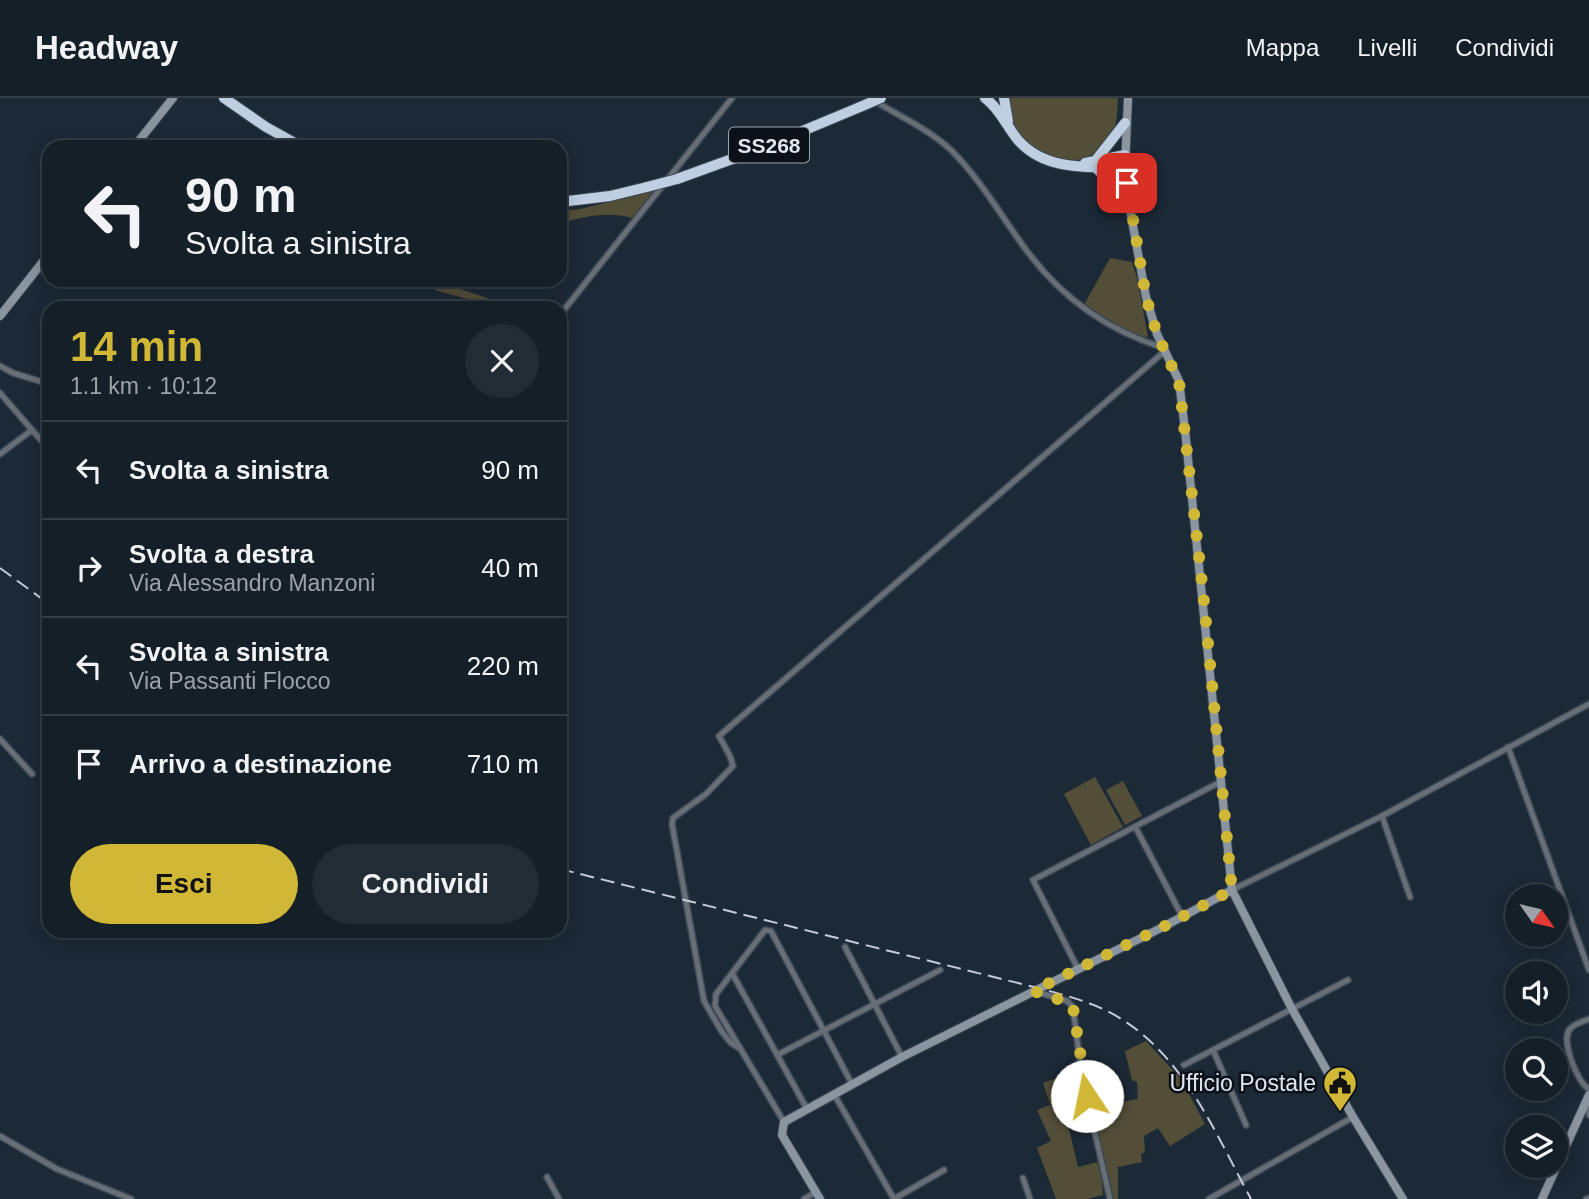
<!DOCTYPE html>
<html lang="it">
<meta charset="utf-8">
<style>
:root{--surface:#151f28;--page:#222c34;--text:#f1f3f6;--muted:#9da2a8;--line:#343d45;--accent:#d1b736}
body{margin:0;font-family:Helvetica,sans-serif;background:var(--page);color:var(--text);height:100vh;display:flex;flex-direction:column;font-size:26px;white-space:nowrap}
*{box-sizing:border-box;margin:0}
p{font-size:23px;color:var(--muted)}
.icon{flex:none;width:38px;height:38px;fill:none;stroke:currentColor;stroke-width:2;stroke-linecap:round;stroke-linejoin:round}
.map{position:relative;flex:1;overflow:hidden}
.drawer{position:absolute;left:42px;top:203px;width:525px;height:637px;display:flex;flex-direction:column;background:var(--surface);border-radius:21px;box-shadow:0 4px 18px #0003,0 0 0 2px var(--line)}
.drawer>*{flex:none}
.guide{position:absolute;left:42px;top:42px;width:525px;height:147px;border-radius:21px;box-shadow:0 4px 18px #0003,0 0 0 2px var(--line);background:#151f28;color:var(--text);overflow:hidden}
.needle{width:46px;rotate:124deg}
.controls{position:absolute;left:1505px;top:786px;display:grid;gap:14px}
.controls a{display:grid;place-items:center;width:63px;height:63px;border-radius:50%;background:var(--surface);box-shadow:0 4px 18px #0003,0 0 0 2px var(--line);font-size:35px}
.pin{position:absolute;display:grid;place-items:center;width:60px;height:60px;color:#fff;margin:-30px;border-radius:14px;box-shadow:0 4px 10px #0006}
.me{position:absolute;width:77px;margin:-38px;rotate:349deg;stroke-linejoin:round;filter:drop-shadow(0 0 5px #0008)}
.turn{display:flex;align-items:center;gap:24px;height:147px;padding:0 28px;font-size:32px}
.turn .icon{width:91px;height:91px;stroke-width:2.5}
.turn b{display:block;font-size:49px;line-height:60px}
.round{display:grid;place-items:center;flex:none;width:74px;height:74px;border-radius:37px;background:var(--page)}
.overview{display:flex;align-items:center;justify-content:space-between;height:119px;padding:0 28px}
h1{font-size:42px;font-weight:800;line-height:52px;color:var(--accent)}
.action{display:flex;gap:14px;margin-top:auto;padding:14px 28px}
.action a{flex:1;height:80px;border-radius:42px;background:var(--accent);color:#111;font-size:28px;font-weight:800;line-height:80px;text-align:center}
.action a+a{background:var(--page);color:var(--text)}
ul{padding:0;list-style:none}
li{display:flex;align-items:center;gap:21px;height:98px;padding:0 28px;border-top:2px solid var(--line)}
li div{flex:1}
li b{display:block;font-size:26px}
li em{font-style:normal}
header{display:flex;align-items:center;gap:42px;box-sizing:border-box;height:98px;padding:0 35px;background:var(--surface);border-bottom:2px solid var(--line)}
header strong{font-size:33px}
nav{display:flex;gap:38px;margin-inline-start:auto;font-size:24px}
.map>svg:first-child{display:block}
</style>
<header>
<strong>Headway</strong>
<nav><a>Mappa</a><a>Livelli</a><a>Condividi</a></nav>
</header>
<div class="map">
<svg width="1589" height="1101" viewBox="0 0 1589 1101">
<rect width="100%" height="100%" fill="#1c2936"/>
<g fill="#534e38">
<path d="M1007,0H1118C1117,10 1118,23 1113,33C1093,74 1045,70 1019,36C1011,26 1009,13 1007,0Z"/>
<path d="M651,94L652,95L632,120C609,113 582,118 560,126V113L580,111Z"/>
<path d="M1110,160L1132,164L1137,180L1148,239C1126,238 1102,219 1084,207Z"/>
<path d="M411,182H441L442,185L490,201L487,206L441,194Z"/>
<path d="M1095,679L1123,729L1091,747L1064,696Z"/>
<path d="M1123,683L1142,718L1125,727L1106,692Z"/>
<path d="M1146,943L1181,981L1205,1026L1170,1048L1158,1030L1144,1038L1145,1055H1141L1142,1064L1118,1069V1101H1112L1109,1087L1102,1086L1103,1097L1087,1101H1056L1037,1050L1051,1043L1037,1012L1050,1007L1043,985L1057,980L1078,1069L1102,1063L1093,1009L1138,1001L1137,984L1132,982L1125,953Z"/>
</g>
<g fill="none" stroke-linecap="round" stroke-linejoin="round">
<g stroke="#3b4754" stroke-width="8">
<g id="street">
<path d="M875,3C899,18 930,32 951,52C980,81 1000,116 1024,149C1060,199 1106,232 1164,250"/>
<path d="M560,217L732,0"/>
<path d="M0,268L13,275L49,286"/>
<path d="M0,295L32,332L0,356"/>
<path d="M32,332L49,351"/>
<path d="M0,641L32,676"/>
<path d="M1508,649L1589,872"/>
<path d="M1382,718L1410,799"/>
<path d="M1137,732L1182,818"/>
<path d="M1232,792L1382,718L1589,606"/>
<path d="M845,849L902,959"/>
<path d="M1078,871L1033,782L1222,683"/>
<path d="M732,875L807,1011"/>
<path d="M1034,893L1067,903L1073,909L1081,973L1110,1101"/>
<path d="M1589,921C1583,923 1574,926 1570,931C1560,942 1578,986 1589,991"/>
<path d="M739,950L731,945L722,934L704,903L672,726L673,720L706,696L733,668L730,658L719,638L1165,253"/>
<path d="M1213,952L1246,1027"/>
<path d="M777,957L940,872"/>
<path d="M1184,967L1348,882"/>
<path d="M834,996L894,1101"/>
<path d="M1587,1003L1589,1017"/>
<path d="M784,1024L715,908L716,896L765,832L771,833L852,986"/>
<path d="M0,1038L57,1071L131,1101"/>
<path d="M547,1079L559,1101"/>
<path d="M1023,1080L1030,1101"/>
<path d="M804,1101L816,1094"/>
<path d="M894,1101L944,1072"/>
<path d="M1209,1101L1353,1019"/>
<path d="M1586,1101L1589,1100"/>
</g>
</g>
<g stroke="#3b4754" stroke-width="10">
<g id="secondary">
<path d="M1128,0L1125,70L1131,117L1146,199L1157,236L1179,283L1185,332L1232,792L1292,911L1353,1019L1403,1101"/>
<path d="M134,49L173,0"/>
<path d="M0,218L49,156"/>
<path d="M820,1101L782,1037L784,1024L902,959L1161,830L1232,792"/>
<path d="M1542,1101L1589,997"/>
</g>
</g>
<g stroke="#3b4754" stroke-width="12">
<g id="highway">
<path d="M224,0L266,29L302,49"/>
<path d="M985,0C1000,11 1007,29 1018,42C1045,73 1088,69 1125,70"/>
<path d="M1004,0L1008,23"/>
<path d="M1096,62L1125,25"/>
<path d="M1085,65L1125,57"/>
<path d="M1095,69L1128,101"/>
<path d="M677,81L757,52L860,9"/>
<path d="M560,104L610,98L647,89"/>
</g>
</g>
<use href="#street" stroke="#676e75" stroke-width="5"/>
<use href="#secondary" stroke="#8a95a0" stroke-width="8"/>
<use href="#highway" stroke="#bfcfe1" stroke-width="10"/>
<g stroke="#c4ccd7" stroke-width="2" stroke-dasharray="14 7" stroke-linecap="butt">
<path d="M0,470L49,506"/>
<path d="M560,771L1038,890C1061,896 1084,902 1105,912C1180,948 1213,1031 1251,1101"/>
</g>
<g stroke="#3b4754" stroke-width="12" stroke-linecap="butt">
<g id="highway-bridge">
<path d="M860,9L881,0"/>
<path d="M647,89L677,81"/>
</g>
</g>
<use href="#highway-bridge" stroke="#bfcfe1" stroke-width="10"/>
</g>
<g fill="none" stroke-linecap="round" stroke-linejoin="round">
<path stroke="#d1b736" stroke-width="12" stroke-dasharray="0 21.6" d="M1087,998L1073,909L1067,904L1033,893L1161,830L1232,792L1203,493L1179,284L1157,236L1146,199L1127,85"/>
</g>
<defs>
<g id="civic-pin" transform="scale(1.75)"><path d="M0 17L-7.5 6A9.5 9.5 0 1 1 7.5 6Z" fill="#d1b736" stroke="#0b1117"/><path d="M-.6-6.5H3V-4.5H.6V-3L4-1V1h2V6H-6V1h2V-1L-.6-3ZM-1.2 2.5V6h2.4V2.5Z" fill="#111"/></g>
</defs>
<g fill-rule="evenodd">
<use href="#civic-pin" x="1340" y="985"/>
</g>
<g text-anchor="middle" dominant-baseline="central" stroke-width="5" stroke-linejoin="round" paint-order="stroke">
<rect fill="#0b1117" stroke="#9fa6af" stroke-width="2" x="729" y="29.5" width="80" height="35" rx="5"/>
<g font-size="21" font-weight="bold" fill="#dee6f0">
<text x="769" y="47">SS268</text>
</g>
<g font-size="23" fill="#dee6f0" stroke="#0b1117" text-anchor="end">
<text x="1316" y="985">Ufficio Postale</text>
</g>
</g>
</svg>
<div class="controls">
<a><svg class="needle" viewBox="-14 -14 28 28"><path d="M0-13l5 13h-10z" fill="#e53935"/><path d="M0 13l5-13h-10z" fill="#9da2a8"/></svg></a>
<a><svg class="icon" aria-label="sound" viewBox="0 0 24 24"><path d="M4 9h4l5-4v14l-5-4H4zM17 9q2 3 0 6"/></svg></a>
<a><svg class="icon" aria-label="search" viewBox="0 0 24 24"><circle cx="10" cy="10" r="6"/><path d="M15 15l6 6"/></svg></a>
<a><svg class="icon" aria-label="layers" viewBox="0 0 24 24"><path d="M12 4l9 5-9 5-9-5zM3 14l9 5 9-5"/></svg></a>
</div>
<div class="pin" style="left:1127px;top:85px;background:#d93025"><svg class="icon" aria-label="arrive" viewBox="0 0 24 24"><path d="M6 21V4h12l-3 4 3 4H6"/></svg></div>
<svg class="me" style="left:1087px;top:998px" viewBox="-20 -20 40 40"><circle r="19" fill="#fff"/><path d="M0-13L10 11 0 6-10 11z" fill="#d1b736"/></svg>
<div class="guide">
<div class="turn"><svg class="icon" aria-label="left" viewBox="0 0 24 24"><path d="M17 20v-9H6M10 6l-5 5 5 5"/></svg><div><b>90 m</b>Svolta a sinistra</div></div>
</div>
<section class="drawer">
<div class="overview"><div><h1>14 min</h1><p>1.1 km · 10:12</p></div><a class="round"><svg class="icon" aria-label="close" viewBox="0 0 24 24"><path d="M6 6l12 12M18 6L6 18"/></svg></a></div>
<ul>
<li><svg class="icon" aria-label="left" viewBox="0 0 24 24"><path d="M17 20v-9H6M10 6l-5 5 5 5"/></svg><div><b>Svolta a sinistra</b></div><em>90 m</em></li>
<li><svg class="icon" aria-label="right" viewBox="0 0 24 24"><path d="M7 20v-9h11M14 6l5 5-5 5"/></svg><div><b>Svolta a destra</b><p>Via Alessandro Manzoni</p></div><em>40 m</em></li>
<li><svg class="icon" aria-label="left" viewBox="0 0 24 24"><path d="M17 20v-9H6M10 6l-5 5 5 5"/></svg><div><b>Svolta a sinistra</b><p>Via Passanti Flocco</p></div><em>220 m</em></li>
<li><svg class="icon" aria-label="arrive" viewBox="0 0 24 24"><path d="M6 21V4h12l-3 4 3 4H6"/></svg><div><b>Arrivo a destinazione</b></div><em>710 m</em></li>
</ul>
<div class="action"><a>Esci</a><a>Condividi</a></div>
</section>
</div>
